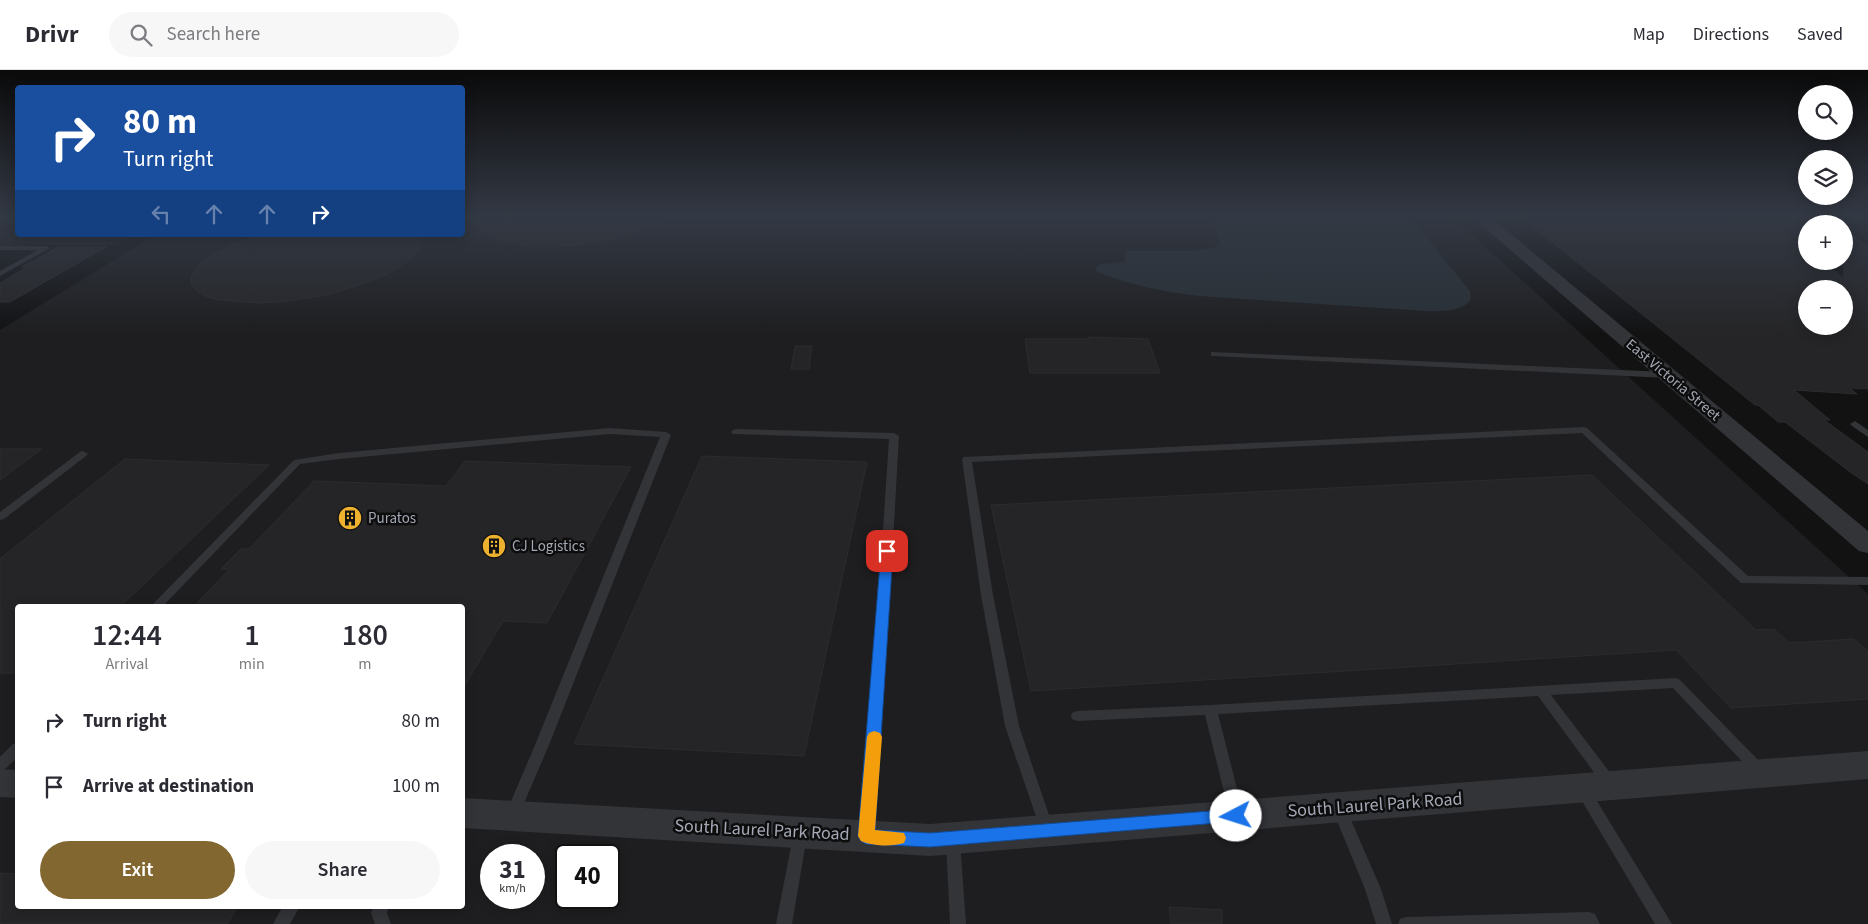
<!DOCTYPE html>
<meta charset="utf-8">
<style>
:root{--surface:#fff;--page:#f7f7f7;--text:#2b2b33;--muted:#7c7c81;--line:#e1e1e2;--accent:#836731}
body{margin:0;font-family:"Source Sans 3",sans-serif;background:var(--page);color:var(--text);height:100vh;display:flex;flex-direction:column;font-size:19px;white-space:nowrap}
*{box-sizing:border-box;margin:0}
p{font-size:16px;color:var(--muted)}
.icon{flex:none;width:28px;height:28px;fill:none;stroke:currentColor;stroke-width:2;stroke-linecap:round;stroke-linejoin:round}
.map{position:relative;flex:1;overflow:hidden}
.drawer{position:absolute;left:15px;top:534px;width:450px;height:305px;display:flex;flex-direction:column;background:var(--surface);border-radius:5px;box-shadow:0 2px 12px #0003}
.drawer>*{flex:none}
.top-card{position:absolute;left:15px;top:15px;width:450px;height:152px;border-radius:5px;box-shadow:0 2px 12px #0003;background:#1a4fa0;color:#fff;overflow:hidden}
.buttons{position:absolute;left:1798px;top:15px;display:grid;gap:10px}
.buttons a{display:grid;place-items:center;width:55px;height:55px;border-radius:50%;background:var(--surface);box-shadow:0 2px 12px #0003;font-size:25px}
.speed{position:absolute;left:480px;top:774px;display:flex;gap:10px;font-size:25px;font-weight:700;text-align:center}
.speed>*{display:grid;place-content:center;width:65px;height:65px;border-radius:50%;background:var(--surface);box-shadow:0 2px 12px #0003;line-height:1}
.speed small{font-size:12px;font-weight:400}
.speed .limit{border:2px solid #111;border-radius:8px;background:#fff;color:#111}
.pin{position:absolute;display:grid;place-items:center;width:42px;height:42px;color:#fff;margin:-21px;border-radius:10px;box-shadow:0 2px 8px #0006}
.me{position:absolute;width:55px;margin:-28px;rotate:265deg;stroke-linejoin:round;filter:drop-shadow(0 0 4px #0008)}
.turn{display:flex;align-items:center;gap:18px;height:105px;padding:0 25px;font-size:22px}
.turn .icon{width:65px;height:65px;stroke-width:2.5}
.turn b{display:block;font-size:35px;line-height:42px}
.lanes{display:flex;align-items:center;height:48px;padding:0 25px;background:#0003;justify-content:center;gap:25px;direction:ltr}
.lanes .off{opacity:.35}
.eta{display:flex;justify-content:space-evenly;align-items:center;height:85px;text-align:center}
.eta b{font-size:30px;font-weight:600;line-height:35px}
.action{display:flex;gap:10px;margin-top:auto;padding:10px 25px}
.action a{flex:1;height:58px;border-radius:30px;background:var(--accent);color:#fff;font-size:20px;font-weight:600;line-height:58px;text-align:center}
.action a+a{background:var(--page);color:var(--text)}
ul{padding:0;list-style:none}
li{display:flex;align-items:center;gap:15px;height:65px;padding:0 25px}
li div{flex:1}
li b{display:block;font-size:19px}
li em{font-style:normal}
header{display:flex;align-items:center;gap:30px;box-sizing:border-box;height:70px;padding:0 25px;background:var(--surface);border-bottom:1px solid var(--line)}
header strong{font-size:24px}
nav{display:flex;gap:28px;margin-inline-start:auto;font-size:18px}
.search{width:350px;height:45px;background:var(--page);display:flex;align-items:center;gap:12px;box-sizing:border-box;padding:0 18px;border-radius:28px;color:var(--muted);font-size:19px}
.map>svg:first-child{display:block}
</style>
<header>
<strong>Drivr</strong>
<div class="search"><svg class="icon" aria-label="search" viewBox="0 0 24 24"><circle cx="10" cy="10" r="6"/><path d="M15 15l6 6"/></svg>Search here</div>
<nav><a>Map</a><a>Directions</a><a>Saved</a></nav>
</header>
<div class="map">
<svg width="1868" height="854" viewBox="0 0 1868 854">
<rect width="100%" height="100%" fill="#121213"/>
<g fill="#1e1e20" fill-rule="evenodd">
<path d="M0,145H17L18,165H133L117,175H0Z"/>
<path d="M463,145H1450L1868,524V854H0V260L155,165H462ZM18,536H462V836H18ZM491,785H534V828H491ZM566,785H609V828H566Z"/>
</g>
<path fill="#283036" d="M1211,145H1408L1470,221L1471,229C1463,242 1441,241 1426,241L1199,226C1162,222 1132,215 1097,202L1095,198L1100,194L1124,192L1126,181H1193L1216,177L1220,172Z"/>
<g fill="#252527" stroke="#2c2c2f" fill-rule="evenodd">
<path d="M475,145H676V147L614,169L577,175L539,177L522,175L495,169L480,159Z"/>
<path d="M1526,145H1700L1806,152V191H1822L1844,209V160L1868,176V319L1850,318L1857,324L1794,320L1830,350H1824L1868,382V414L1850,402L1785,352H1778L1758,335H1755L1521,147H1528ZM1806,219H1844V256H1806Z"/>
<path d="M258,165H418L420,174L418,181L411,189L386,205L369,212L326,225L279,232L257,233L219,230L205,226L196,220L191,214V207L195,199L203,191L229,176Z"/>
<path d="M58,177H106L10,232H0V213L27,197H22Z"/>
<path d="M1088,267L1148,269L1160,303H1030L1025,269H1089Z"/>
<path d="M795,276H812L809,299H791Z"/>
<path d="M0,379H42L0,410Z"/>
<path d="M702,386L867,392L804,686L574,674Z"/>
<path d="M125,389L269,395L121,536H18V603H0V489Z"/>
<path d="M465,391L631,397L547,553L503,551L462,620V536H194L230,499H221L241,479H249L314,411L446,416Z"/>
<path d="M1592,405L1756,560L1774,559L1789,573L1854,569L1868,581V629L1731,638L1676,580L1031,621L991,435Z"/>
<path d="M0,803L18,804V836H238L227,854H0Z"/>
<path d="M1169,837L1222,840V854H1171Z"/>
</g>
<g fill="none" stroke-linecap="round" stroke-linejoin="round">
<g fill="#333438" fill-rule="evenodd">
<path d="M0,176H47L50,178L0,206V201L38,180H0Z"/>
<path d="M1211,282L1667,302L1671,305L1667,308L1214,286H1211Z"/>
<path d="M1855,351L1868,360V367L1852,356L1850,354Z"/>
<path d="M1584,357L1587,358L1748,506L1868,507V515L1741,513L1582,363L972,392L993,525L1019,656L1053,757L1051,761L1046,763L1041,761L1005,656L981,525L962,389L964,387Z"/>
<path d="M610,358L666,362L671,365L549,675L518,747L513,749L508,747L506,743L535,675L660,367L610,364L339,389L300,394L163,536H151L294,390L339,383Z"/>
<path d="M736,359L894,363L899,366L886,595L874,763L872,767L867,769L862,767L860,763L874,595L889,369L733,364L731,362L733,360Z"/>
<path d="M83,381L88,384L86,386L4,449L0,450V442L80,382Z"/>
<path d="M1676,608L1680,610L1764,696L1766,700L1764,704L1759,705L1754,704L1673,618L1551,625L1614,708L1616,712L1614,716L1609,718L1604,716L1538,626L1218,644L1243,742L1241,746L1236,748L1231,746L1229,742L1205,645L1077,651L1072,649L1071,646L1072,643L1077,641L1210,635Z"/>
<path d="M18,673V687L5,699L0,700V687L13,674Z"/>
<path d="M1584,716L1589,718L1672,854H1655L1579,726L1577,722L1579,718Z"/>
<path d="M1340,735L1345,737L1347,741L1381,819L1392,854H1376L1365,819L1333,741L1335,737Z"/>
<path d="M800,760L805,762L807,766L792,854H776L793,766L795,762Z"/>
<path d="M953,766L958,768L960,772L966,854H950L946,772L948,768Z"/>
<path d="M283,836H300L290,854H273Z"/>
<path d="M373,836H389L387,843L391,854H375L371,843Z"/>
<path d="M1589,842L1595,844L1600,854H1398L1400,849L1406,847Z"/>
</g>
<g fill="#333438" fill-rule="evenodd">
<path d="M1470,145H1488L1868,461V483L1859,481Z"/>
<path d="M1868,681V709L930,786L462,758V728L930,754Z"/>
<path d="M0,699L18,700V728L0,727Z"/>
</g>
</g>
<linearGradient id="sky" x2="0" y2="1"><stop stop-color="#0a0a0a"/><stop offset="0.55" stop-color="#333944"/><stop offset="1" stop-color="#333944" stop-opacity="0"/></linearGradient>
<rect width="1868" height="265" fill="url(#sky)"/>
<path fill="#1a73e8" stroke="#114b97" d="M887,477L893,481L875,760L930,763L1236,739L1242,741L1244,746L1242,751L930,777L866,774L861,771L858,766L881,481Z"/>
<path fill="#f59e0b" d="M874,661L880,663L882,667L875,760L904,763L906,768L904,773C892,777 872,776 861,771L858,766L867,667L869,663Z"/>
<defs>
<g id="building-disc" transform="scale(1.25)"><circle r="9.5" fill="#eeb02f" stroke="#0d0d0e"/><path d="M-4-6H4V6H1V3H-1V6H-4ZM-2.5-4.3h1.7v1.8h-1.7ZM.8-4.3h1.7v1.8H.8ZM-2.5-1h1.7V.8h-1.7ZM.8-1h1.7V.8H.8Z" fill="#111"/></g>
</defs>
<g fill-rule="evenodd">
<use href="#building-disc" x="350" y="448"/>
<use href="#building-disc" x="494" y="476"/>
</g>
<g text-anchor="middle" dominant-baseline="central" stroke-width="5" stroke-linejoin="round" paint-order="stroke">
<g font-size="15" fill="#a3a8b4" stroke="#0d0d0e">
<text transform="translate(1673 310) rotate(40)">East Victoria Street</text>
</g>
<g font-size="15" fill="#a3a8b4" stroke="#0d0d0e" text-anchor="start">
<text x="368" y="448">Puratos</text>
<text x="512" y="476">CJ Logistics</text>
</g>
<g font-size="18" fill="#a3a8b4" stroke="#0d0d0e">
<text transform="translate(1375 735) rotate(-4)">South Laurel Park Road</text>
<text transform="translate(762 760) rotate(3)">South Laurel Park Road</text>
</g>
</g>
</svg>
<div class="buttons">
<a><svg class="icon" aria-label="search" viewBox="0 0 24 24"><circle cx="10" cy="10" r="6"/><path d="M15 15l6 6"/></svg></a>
<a><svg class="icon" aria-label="layers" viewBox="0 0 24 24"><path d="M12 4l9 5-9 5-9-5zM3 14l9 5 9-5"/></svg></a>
<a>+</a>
<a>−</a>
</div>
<div class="speed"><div>31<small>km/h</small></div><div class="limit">40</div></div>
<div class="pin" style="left:887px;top:481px;background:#d93025"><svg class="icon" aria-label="arrive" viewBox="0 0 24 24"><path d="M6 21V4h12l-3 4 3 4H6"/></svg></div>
<svg class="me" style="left:1236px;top:746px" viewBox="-20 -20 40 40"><circle r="19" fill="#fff"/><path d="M0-13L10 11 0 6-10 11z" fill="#1a73e8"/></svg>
<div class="top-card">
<div class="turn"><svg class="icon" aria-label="right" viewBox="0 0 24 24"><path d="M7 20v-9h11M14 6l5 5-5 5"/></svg><div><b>80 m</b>Turn right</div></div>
<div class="lanes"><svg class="icon off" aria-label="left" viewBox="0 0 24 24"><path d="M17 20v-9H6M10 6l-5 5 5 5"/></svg><svg class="icon off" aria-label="ahead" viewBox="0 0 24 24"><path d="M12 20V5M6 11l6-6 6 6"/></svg><svg class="icon off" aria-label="ahead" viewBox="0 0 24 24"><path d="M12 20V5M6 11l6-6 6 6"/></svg><svg class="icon" aria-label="right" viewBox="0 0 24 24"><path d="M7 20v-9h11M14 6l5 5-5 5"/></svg></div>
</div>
<section class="drawer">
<div class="eta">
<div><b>12:44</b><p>Arrival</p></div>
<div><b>1</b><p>min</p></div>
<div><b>180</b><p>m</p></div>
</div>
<ul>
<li><svg class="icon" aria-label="right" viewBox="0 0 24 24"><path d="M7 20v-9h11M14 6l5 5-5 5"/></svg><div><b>Turn right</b></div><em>80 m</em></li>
<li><svg class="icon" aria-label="arrive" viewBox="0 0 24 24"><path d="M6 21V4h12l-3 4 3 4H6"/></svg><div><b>Arrive at destination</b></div><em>100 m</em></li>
</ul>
<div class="action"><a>Exit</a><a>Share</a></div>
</section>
</div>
